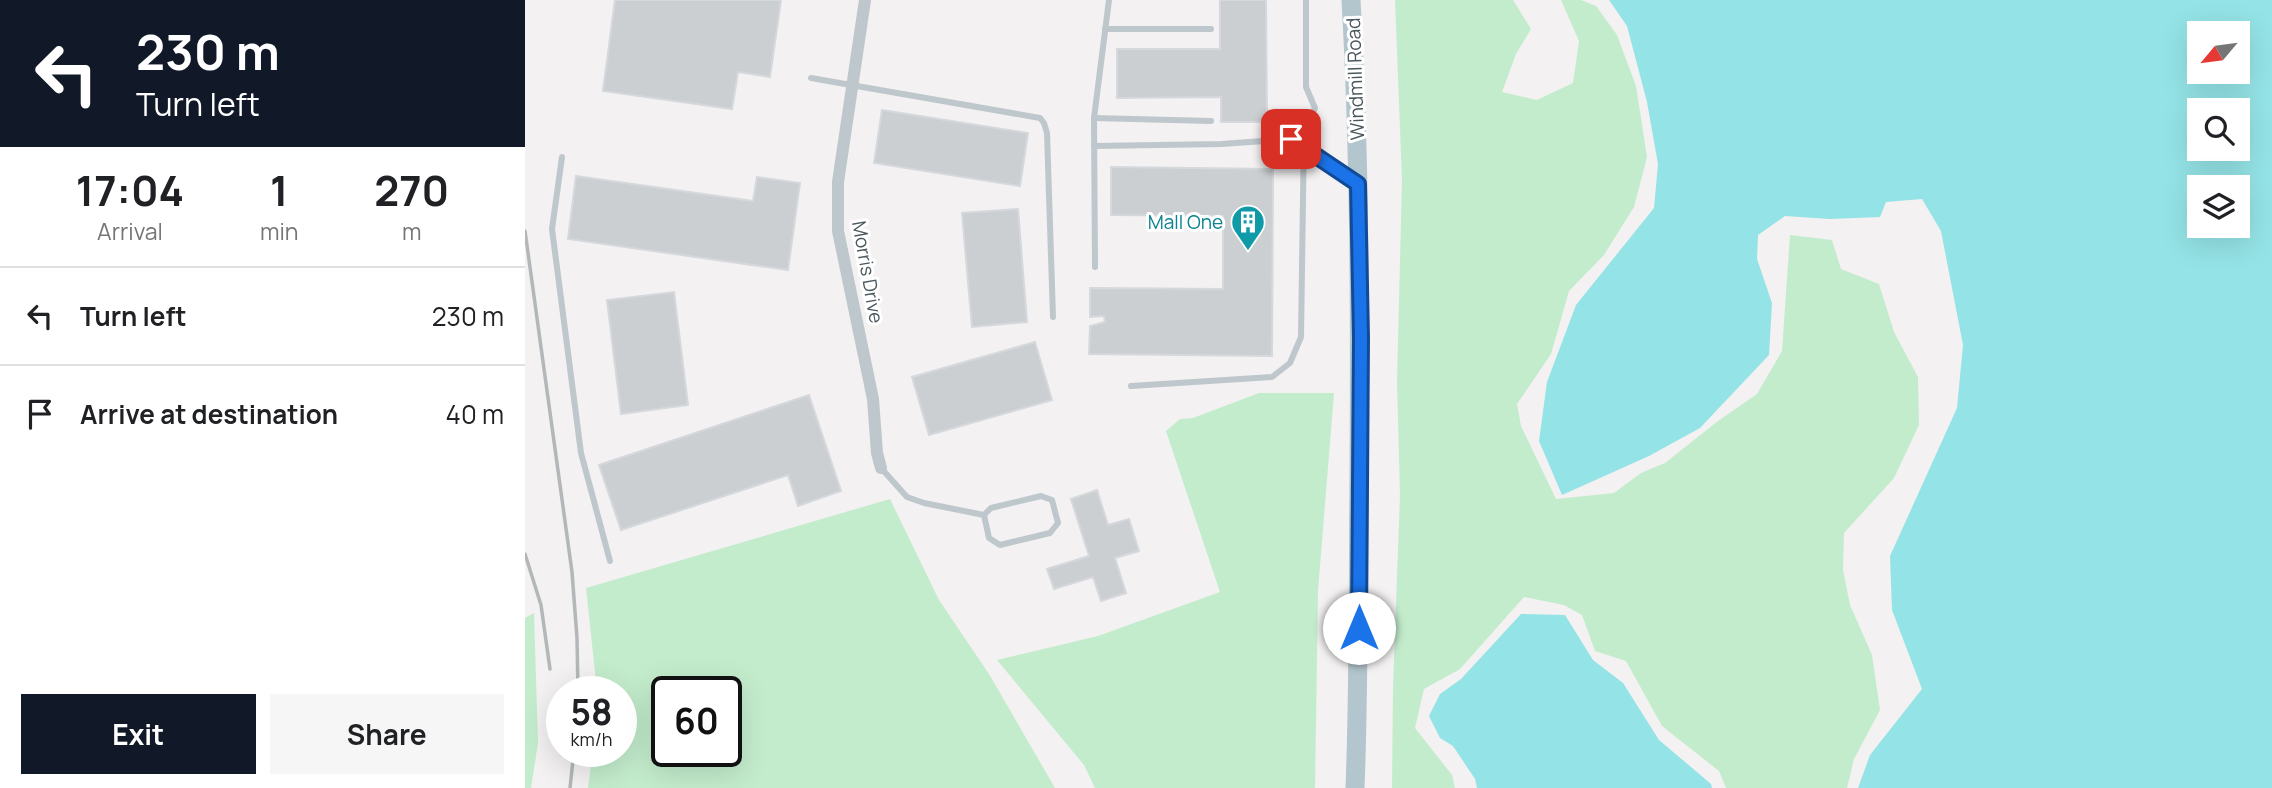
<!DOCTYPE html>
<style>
:root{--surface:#fff;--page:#f6f6f6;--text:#202124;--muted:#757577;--line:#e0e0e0;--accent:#111827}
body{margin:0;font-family:Manrope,sans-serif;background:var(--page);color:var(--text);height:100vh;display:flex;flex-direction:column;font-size:26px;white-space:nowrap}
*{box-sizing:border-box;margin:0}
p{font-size:23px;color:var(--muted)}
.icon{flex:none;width:38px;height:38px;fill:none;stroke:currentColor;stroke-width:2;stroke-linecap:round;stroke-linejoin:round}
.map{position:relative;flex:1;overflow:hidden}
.side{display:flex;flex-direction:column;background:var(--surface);width:525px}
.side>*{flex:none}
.guide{background:#111827;color:#fff;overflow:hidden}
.needle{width:46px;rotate:241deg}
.fabs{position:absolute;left:1662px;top:21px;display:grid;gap:14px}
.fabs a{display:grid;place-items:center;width:63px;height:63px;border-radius:0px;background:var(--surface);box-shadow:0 7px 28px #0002;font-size:35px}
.speed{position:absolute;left:21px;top:676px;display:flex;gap:14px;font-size:35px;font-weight:700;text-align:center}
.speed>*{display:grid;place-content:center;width:91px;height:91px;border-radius:50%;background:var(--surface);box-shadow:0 7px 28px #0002;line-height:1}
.speed small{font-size:18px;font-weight:400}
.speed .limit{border:4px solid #111;border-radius:10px;background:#fff;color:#111}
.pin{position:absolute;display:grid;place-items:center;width:60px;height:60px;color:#fff;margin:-30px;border-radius:14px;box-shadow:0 4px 10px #0006}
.me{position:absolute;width:77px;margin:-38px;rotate:0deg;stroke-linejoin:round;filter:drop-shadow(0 0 5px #0008)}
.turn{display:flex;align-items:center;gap:24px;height:147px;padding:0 21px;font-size:32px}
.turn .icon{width:91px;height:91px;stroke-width:2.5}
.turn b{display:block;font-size:49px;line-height:60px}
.eta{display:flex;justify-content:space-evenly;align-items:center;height:119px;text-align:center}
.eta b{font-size:42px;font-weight:700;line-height:49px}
.cta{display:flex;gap:14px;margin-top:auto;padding:14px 21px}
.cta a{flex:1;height:80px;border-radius:0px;background:var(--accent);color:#fff;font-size:28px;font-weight:700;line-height:80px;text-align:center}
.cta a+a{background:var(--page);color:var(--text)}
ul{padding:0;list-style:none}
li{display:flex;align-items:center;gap:21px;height:98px;padding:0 21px;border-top:2px solid var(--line)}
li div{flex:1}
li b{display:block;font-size:26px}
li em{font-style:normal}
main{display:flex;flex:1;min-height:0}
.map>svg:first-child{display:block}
</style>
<main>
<section class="side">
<div class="guide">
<div class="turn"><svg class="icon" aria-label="left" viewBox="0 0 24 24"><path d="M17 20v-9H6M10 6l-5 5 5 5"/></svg><div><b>230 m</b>Turn left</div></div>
</div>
<div class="eta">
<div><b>17:04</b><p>Arrival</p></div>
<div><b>1</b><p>min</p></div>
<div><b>270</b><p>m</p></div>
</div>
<ul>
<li><svg class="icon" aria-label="left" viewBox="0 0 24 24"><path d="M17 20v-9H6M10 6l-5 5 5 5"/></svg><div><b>Turn left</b></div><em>230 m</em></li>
<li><svg class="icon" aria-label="arrive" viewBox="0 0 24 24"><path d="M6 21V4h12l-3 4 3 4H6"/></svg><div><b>Arrive at destination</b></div><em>40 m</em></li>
</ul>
<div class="cta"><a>Exit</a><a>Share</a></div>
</section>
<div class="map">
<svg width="1747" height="788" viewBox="0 0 1747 788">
<rect width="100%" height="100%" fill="#f3f1f1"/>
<g fill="#c3eccc" fill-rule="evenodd">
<path d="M870,0H988L1006,29L991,54L977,92L1012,100L1048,83L1054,41L1036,0H1056L1071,6L1092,35L1111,86L1122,157L1109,207L1079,255L1044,291L1026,354L992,404L996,426L1031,499L1089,493L1116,473L1140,463L1193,421L1232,394L1257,351L1265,235L1307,240L1316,269L1354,284L1369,332L1393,377L1394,425L1369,478L1319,533L1318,570L1325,605L1347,655L1355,710L1329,759L1322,788H1201L1194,771L1137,726L1101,661L1070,651L1057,615L1039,605L999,597L935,669L899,689L890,728L927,775L930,788H867L868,687L875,495L872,382L877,180Z"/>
<path d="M734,393H809L793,591L790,788H570L559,765L472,660L573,636L695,592L641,431L655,419L668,418Z"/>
<path d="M365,499L414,600L464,674L530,788H63L68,751H96V691H72L61,588ZM142,691H201V751H142Z"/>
<path d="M9,613L13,743L6,788H0V618Z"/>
</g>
<g fill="#94e3e6" fill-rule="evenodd">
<path d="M1084,0H1747V788H1333L1345,755L1397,689L1367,610L1365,556L1432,408L1438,345L1416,231L1397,199L1361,202L1355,217L1305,219L1260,216L1233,235L1232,259L1247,303L1244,355L1175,428L1124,456L1037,495L1014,441L1022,382L1051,305L1129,208L1133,164L1122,102L1102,26ZM1675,33H1713V72H1675ZM1675,110H1713V149H1675ZM1675,187H1713V226H1675Z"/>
<path d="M996,614L1040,615L1068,660L1098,683L1134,740L1186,784L1187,788H952L950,779L928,746L915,738L904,716L915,694L936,679Z"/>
</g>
<g fill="#cbcfd2" stroke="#d5d8dc" stroke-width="2">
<path d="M90,0H256L245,77L213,72L207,109L78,91Z"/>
<path d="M695,0H741L742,122H696V97L592,98V49H695Z"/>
<path d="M357,110L503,133L495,186L349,163Z"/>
<path d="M586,167L748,169L747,356L564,354L565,326L580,322L579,316L565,317V288L698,289V216L586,215Z"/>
<path d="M51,176L228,201L232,177L275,183L263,270L43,239Z"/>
<path d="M493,209L502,322L447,327L437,213Z"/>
<path d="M149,292L163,405L96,414L82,300Z"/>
<path d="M510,342L527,400L404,435L387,377Z"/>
<path d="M284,395L316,491L273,506L263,475L96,530L74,465Z"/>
<path d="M572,490L583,525L604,519L614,551L590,558L601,593L576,601L568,577L529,589L522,569L564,556L546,499Z"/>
</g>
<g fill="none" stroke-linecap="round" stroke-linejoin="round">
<g stroke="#bec7cc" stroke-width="6">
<path d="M580,29H686"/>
<path d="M286,78L515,118L519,123L522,133L528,317"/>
<path d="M569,118L686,121"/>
<path d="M569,146L697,144L766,139L830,182"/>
<path d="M37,157L27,229L56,453L85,561"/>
<path d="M570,267L569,118L584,0"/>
<path d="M606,386L747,377L765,363L776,337L779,129L790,108L781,87V0"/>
<path d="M356,468L382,497L399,503L459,515L466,508L516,496L527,500L533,523L525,533L475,545L464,538L459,515"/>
</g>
<path stroke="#bec7cc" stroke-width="12" d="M340,0L313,182V231L348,399L352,453L356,468"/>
<path stroke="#b3c5cd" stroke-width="19" d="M826,0C835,160 835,321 834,481C833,584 834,686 830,788"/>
<g stroke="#b3b7ba" stroke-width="3.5">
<path d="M0,231L47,572L52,638L53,691"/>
<path d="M0,554L16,605L25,669"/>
<path d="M45,788L49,751"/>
</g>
</g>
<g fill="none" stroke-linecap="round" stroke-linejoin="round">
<g stroke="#114b97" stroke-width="18">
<path id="route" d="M766,139L833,184L836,338L834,628"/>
</g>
<use href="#route" stroke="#1a73e8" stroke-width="12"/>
</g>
<defs>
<g id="building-pin" transform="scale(1.75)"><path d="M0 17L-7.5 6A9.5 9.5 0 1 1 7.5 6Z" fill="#0f9aa8" stroke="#fff"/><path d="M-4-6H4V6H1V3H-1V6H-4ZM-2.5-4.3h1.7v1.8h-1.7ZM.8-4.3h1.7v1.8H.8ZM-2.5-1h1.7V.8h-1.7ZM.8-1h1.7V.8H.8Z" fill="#fff"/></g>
</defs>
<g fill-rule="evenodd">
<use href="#building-pin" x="723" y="222"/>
</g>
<g text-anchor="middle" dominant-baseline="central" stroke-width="6" stroke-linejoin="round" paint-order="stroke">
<g font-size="19" fill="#4a575d" stroke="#fff">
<text transform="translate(830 79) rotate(-92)">Windmill Road</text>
<text transform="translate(343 272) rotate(80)">Morris Drive</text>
</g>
<g font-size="19" fill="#0d838f" stroke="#fff" text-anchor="end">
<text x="698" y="222">Mall One</text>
</g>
</g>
</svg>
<div class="fabs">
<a><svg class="needle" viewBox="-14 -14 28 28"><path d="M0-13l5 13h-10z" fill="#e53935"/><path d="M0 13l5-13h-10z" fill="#757577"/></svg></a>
<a><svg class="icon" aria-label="search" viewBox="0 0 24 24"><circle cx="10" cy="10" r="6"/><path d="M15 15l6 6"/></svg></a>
<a><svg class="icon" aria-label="layers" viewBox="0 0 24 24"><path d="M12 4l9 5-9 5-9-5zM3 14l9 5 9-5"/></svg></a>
</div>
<div class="speed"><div>58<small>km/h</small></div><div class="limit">60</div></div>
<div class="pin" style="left:766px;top:139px;background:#d93025"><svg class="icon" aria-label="arrive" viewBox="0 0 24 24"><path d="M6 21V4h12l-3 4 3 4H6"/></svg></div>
<svg class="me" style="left:834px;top:628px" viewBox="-20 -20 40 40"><circle r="19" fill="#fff"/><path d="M0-13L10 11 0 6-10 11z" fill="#1a73e8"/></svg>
</div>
</main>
